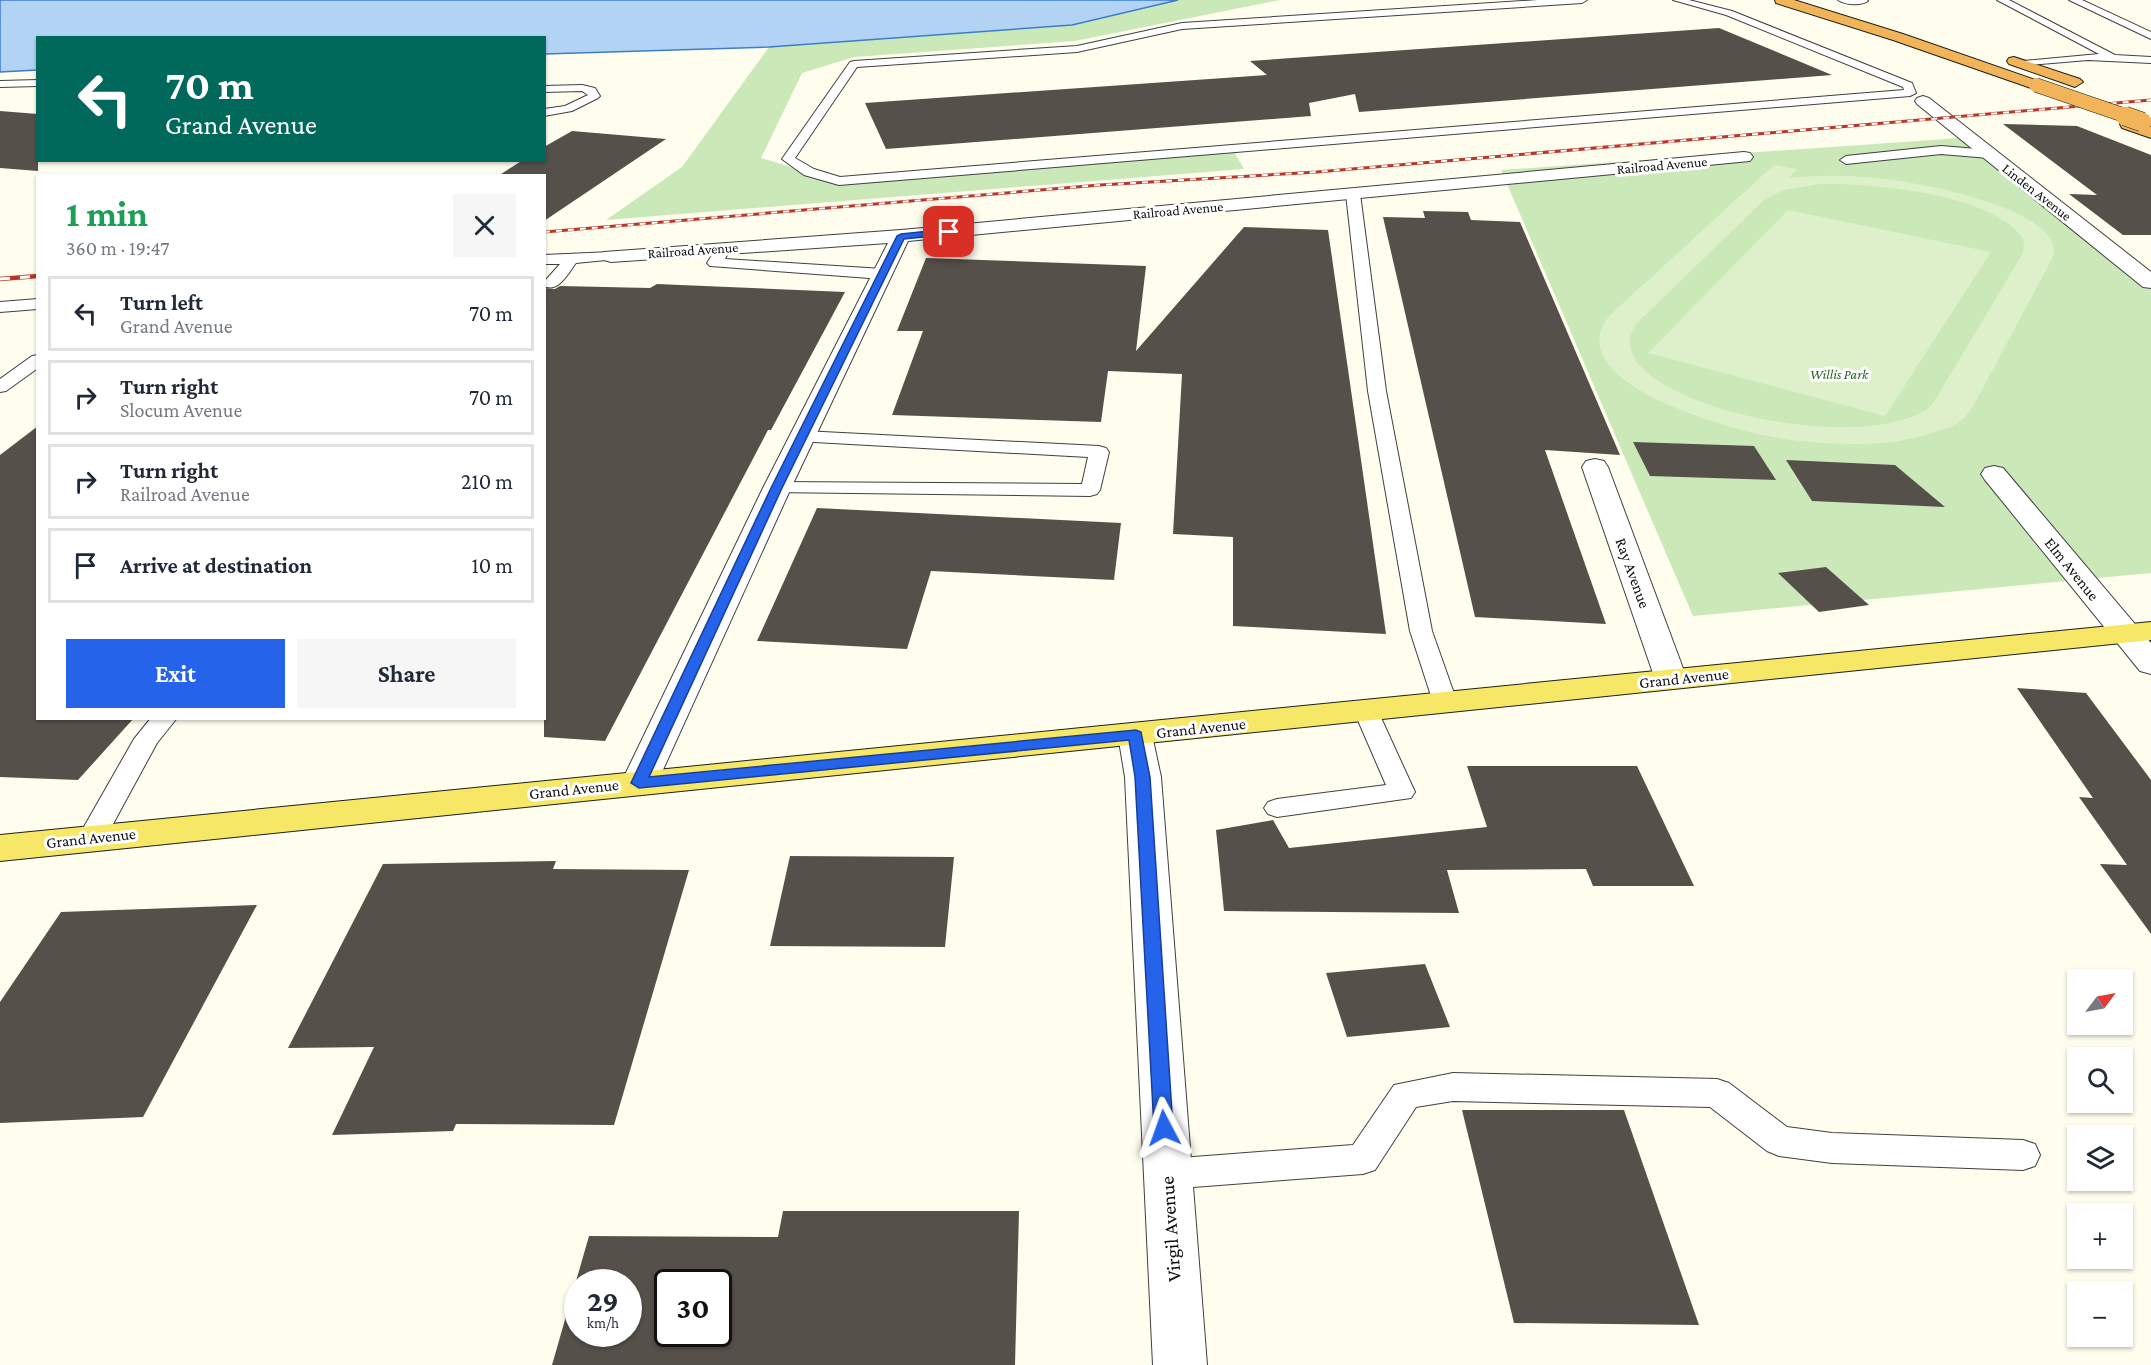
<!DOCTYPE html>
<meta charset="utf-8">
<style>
:root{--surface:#fff;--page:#f6f6f7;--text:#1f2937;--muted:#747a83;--line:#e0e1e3;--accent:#2563eb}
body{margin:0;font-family:"Crimson Pro",serif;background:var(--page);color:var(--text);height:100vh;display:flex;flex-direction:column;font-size:22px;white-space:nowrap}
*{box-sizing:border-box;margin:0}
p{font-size:20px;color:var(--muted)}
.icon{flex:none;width:33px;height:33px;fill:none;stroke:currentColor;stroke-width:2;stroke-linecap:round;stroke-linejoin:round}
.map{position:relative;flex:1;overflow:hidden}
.details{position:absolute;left:36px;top:174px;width:510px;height:546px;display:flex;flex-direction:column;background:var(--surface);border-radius:0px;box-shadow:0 2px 4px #0004}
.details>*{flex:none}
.hud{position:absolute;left:36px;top:36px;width:510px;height:126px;border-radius:0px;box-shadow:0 2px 4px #0004;background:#00695c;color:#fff;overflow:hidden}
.needle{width:39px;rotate:58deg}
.tools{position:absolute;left:2067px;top:969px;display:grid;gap:12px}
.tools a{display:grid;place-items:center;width:66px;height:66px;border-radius:0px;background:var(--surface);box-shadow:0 2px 4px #0004;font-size:30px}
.speed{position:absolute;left:564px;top:1269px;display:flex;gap:12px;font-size:30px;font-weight:700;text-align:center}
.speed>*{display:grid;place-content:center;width:78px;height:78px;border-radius:50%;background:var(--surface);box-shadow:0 2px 4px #0004;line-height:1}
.speed small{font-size:15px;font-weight:400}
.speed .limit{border:3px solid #111;border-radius:9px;background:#fff;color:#111}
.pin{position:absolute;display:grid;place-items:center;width:51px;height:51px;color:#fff;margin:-26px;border-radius:12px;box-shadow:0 3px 9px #0006}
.me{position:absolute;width:66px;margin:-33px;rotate:356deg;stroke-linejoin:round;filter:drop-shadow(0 0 4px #0008)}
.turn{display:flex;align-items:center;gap:21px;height:126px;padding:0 30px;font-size:27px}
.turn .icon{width:78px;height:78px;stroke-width:2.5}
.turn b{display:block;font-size:42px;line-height:51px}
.round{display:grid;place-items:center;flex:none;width:63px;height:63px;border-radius:0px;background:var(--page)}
.overview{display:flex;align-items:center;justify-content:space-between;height:102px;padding:0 30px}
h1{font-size:36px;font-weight:700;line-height:45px;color:#1e9e55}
.cta{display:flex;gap:12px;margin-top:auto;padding:12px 30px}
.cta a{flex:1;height:69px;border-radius:0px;background:var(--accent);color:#fff;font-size:24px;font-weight:700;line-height:69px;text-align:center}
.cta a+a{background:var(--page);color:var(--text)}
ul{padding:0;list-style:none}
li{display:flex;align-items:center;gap:18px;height:75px;margin:0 12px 9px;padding:0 18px;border:3px solid var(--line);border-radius:0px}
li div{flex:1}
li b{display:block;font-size:22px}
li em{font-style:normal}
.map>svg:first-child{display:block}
</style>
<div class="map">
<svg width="2151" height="1365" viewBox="0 0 2151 1365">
<rect width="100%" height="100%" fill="#fffeee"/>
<g fill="#cae8b8">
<path d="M1178,0H1280L1075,41L854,57L802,73L761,158L839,181L1232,148L1244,169L606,220L682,167L769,47L1072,25Z"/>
<path d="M1975,137L2151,280V573L1693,616L1501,170Z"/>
</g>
<g fill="#ddf0ca" fill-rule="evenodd">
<path d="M1774,165L1797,169L1789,178C1818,175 1847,175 1876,178C1912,181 2061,207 2054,255L1975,403C1972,408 1968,414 1964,418C1956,426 1942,430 1932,433C1886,448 1838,445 1791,440C1747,435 1552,385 1610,315ZM1820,184C1870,183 1995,193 2024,240L2023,253L1932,405C1864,463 1582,397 1637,323L1765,199L1784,190Z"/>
<path d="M1788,210L1991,252L1885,416L1648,353Z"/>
</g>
<path fill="#b3d3f5" stroke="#3c7dcb" stroke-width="1.5" d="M0,0H1178L1072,25L769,47L545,54L544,38H38L37,70L0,72Z"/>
<g fill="#56504a" fill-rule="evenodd">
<path d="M1719,28L1832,75L1359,112L1355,94L1309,103L1311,116L886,149L865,103L1267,75L1250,61Z"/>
<path d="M0,111L38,114V171L0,168Z"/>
<path d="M2003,124L2077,126L2151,155V235H2123L2069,194L2097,195Z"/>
<path d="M572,131L666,139L544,221V176H498L523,160H544V147Z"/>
<path d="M1423,211L1468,212L1471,220L1520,222L1620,455L1545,450L1606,624L1475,617L1383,217L1425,218Z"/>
<path d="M1244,227L1328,230L1386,634L1233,626V537L1173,534L1182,374L1108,371L1101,422L892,415L923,331H897L926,258L1146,266L1136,351Z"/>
<path d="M657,284L845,292L771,430H768L605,741L544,737V288L555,289L560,286L650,288Z"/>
<path d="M38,426V718H134L78,780L0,777V455Z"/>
<path d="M1633,442L1754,446L1776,480L1650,476Z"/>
<path d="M1786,460L1895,465L1945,507L1812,501Z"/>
<path d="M817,508L1121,523L1114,580L931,571L907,649L757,641Z"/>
<path d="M1826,567L1869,605L1819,612L1778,573Z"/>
<path d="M2017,688L2086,693L2151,780V934L2100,864L2127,865L2079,797L2093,798Z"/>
<path d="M1467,766H1637L1694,886H1593L1586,869L1447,870L1459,913L1224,911L1216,830L1273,820L1289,848L1487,827Z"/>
<path d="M790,856L954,857L945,947L770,946Z"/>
<path d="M556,861L553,869L689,870L614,1125L456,1124L453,1131L332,1135L374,1047L288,1048L383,864Z"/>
<path d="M257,905L143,1117L0,1123V1002L61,912Z"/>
<path d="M1425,964L1450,1027L1347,1037L1326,973Z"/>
<path d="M1462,1110H1624L1699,1325L1514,1323Z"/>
<path d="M783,1211H1019L1015,1365H552L589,1236L778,1237ZM578,1282H628V1334H578ZM668,1282H718V1334H668Z"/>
</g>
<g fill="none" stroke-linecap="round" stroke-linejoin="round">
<g stroke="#404040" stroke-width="2">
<g id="service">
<path d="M1538,0H1587L1582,3L1182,29L1077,52L857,67L795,158L814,169L840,177L1904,90L1903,87L1726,15L1673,0H1689L1732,11L1912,83L1916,93L1910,96L839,185L804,175L782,159L850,62L854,61L1077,46L1182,23Z"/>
<path d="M1838,0H1867L1868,1C1861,6 1845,5 1838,0Z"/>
<path d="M1997,0H2009L2115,55L2151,57V63L2088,60L2019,66V62L2023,61L2099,54Z"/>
<path d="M2069,0H2082L2151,32V39Z"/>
<path d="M38,80V86L0,87V81Z"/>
<path d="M582,85L595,88L600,96L598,98L572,111L544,116V109L565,106L588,95L582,91L544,92V86Z"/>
<path d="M1941,146L1989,150L1995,154L1989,158L1941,154L1846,164L1840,160L1846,156Z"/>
<path d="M1353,190L1360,194L1386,391L1432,631L1457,702L1454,707L1445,710L1436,707L1433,702L1410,631L1368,391L1346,194Z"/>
<path d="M723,245L730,249L725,259L883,269L891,274L883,279L710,266L707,263L718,246Z"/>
<path d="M611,252L618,256L616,259L576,263C568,273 559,293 544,286V282L560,264H544V255Z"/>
<path d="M38,299V309L0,312V302Z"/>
<path d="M38,355V368L6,391L0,392V379L32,356Z"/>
<path d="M803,431L1099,446L1106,448L1109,452L1100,490L1097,494L1090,496L770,492L767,488L770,484L777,482L1082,484L1088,457L796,441L794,437L796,433Z"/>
<path d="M1365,701L1374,704L1377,709L1415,792L1411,798L1277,817L1268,814L1264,808L1268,802L1277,799L1386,785L1353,709L1356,704Z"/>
<path d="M151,718H177L157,743L101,846L91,849L81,846L77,839L134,739Z"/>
<path d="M1453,1073L1717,1079L1729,1083L1787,1127L1832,1133L2023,1140L2035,1144L2040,1155L2035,1166L2023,1170L1832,1163L1779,1156L1767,1151L1710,1107L1453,1101L1416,1107L1375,1170L1363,1174L1167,1189L1155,1185L1150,1174L1155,1163L1167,1159L1353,1145L1394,1085Z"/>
</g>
</g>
<g stroke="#404040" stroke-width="2">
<g id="minor">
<path d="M1923,96L1929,98L2151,272V288L2143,287L1917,104L1915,101L1917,98Z"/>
<path d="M1744,152L1750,153L1753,157L1750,161L908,241L791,488L657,783L652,792L639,795L626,792L621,783L763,488L888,243L611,262L604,260L601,256L604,252L901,230Z"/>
<path d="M1595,459L1604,461L1608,467L1687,679L1683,686L1671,689L1659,686L1655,679L1582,467L1586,461Z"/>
<path d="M1994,466L2003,468L2151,643V674L2140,671L1985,480L1981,474L1985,468Z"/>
<path d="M1135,724L1147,727L1152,735L1161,777L1207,1365H1153L1125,777L1118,735L1123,727Z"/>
</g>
</g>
<g stroke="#1e1e1e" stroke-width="2">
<path id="primary" d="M2151,622V640L0,861V835Z"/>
</g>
<g stroke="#1e1e1e" stroke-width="2">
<g id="motorway">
<path d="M1775,0H1794L1903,34L2041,82L2044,85L2036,90L2031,88L1893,40L1776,3Z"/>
<path d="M2014,57L2080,79L2083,82L2075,87L2009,64L2007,61L2009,58Z"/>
<path d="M2128,119L2151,127V138L2122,128L2120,124Z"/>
</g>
</g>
<use href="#service" fill="#fff" fill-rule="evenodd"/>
<use href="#minor" fill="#fff" fill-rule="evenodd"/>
<use href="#primary" fill="#f6e766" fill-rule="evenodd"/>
<use href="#motorway" fill="#f1b459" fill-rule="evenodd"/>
<g stroke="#bb3528" stroke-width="3">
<path id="rail-far1" d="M544,232L1100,185L1317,172L2151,100"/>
</g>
<g stroke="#bb3528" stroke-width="4.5">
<path id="rail" d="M0,279L38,276"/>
</g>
<use href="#rail-far1" stroke="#fff" stroke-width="2" stroke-dasharray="6" stroke-linecap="butt"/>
<use href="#rail" stroke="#fff" stroke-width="3" stroke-dasharray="10" stroke-linecap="butt"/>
<g stroke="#1e1e1e" stroke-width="15" stroke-linecap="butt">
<path id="motorway-bridge-far1" d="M2036,85L2129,117"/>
</g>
<g stroke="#1e1e1e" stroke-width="20" stroke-linecap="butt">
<path id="motorway-bridge" d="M2125,116L2142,122"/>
</g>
<use href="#motorway-bridge-far1" stroke="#f1b459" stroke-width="14"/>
<use href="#motorway-bridge" stroke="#f1b459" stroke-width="19"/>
</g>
<path fill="#2563eb" stroke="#184099" stroke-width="1.5" d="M949,229L952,230V234L904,239L782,488L649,777L1136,730L1141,732L1150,777L1173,1128L1171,1133L1164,1136L1157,1133L1154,1128L1135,777L1129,740L639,788L631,783L771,488L897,236L901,234Z"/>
<g text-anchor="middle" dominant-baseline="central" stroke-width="6" stroke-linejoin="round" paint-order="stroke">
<g font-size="14" fill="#0d0d0d" stroke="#fff">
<text transform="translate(1662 165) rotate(-5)">Railroad Avenue</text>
<text transform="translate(2037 192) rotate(38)">Linden Avenue</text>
<text transform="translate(1178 210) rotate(-5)">Railroad Avenue</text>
<text transform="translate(693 250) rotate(-4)">Railroad Avenue</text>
</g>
<g font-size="14" font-style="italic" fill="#23641f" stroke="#fff">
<text x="1839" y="374">Willis Park</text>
</g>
<g font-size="16" fill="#0d0d0d" stroke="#fff">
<text transform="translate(2072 569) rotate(51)">Elm Avenue</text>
<text transform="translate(1633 573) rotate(70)">Ray Avenue</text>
<text transform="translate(1684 678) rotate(-6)">Grand Avenue</text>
<text transform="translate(1201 728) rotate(-6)">Grand Avenue</text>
<text transform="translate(574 789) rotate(-6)">Grand Avenue</text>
<text transform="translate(91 838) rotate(-6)">Grand Avenue</text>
</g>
<g font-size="20" fill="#0d0d0d" stroke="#fff">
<text transform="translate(1170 1229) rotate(-94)">Virgil Avenue</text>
</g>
</g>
</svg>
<div class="tools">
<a><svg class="needle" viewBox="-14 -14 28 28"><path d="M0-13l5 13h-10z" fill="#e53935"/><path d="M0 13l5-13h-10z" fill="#747a83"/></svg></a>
<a><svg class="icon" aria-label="search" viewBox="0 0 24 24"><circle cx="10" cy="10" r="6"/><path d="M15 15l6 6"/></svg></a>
<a><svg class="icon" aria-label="layers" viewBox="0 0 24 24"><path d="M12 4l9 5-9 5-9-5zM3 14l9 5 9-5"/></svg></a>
<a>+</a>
<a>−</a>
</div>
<div class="speed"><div>29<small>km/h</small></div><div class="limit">30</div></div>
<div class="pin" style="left:949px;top:232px;background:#d93025"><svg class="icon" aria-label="arrive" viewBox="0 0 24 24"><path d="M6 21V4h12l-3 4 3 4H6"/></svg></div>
<svg class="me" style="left:1164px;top:1128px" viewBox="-20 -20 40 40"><path d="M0-17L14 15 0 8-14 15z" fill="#2563eb" stroke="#fff" stroke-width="4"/></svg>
<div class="hud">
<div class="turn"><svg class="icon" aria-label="left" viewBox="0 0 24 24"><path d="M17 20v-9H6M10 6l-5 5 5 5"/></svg><div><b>70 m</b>Grand Avenue</div></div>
</div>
<section class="details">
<div class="overview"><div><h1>1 min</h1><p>360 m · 19:47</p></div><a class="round"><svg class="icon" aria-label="close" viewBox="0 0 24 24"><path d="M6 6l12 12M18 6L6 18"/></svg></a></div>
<ul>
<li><svg class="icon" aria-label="left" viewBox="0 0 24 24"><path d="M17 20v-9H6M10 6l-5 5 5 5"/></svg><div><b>Turn left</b><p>Grand Avenue</p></div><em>70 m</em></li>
<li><svg class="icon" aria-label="right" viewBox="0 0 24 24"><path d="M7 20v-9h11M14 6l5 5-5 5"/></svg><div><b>Turn right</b><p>Slocum Avenue</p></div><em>70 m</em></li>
<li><svg class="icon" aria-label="right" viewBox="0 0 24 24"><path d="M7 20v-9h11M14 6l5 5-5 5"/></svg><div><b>Turn right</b><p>Railroad Avenue</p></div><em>210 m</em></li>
<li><svg class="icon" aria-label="arrive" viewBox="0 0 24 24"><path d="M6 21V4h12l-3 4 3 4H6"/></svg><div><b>Arrive at destination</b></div><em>10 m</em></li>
</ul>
<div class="cta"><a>Exit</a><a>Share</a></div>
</section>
</div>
